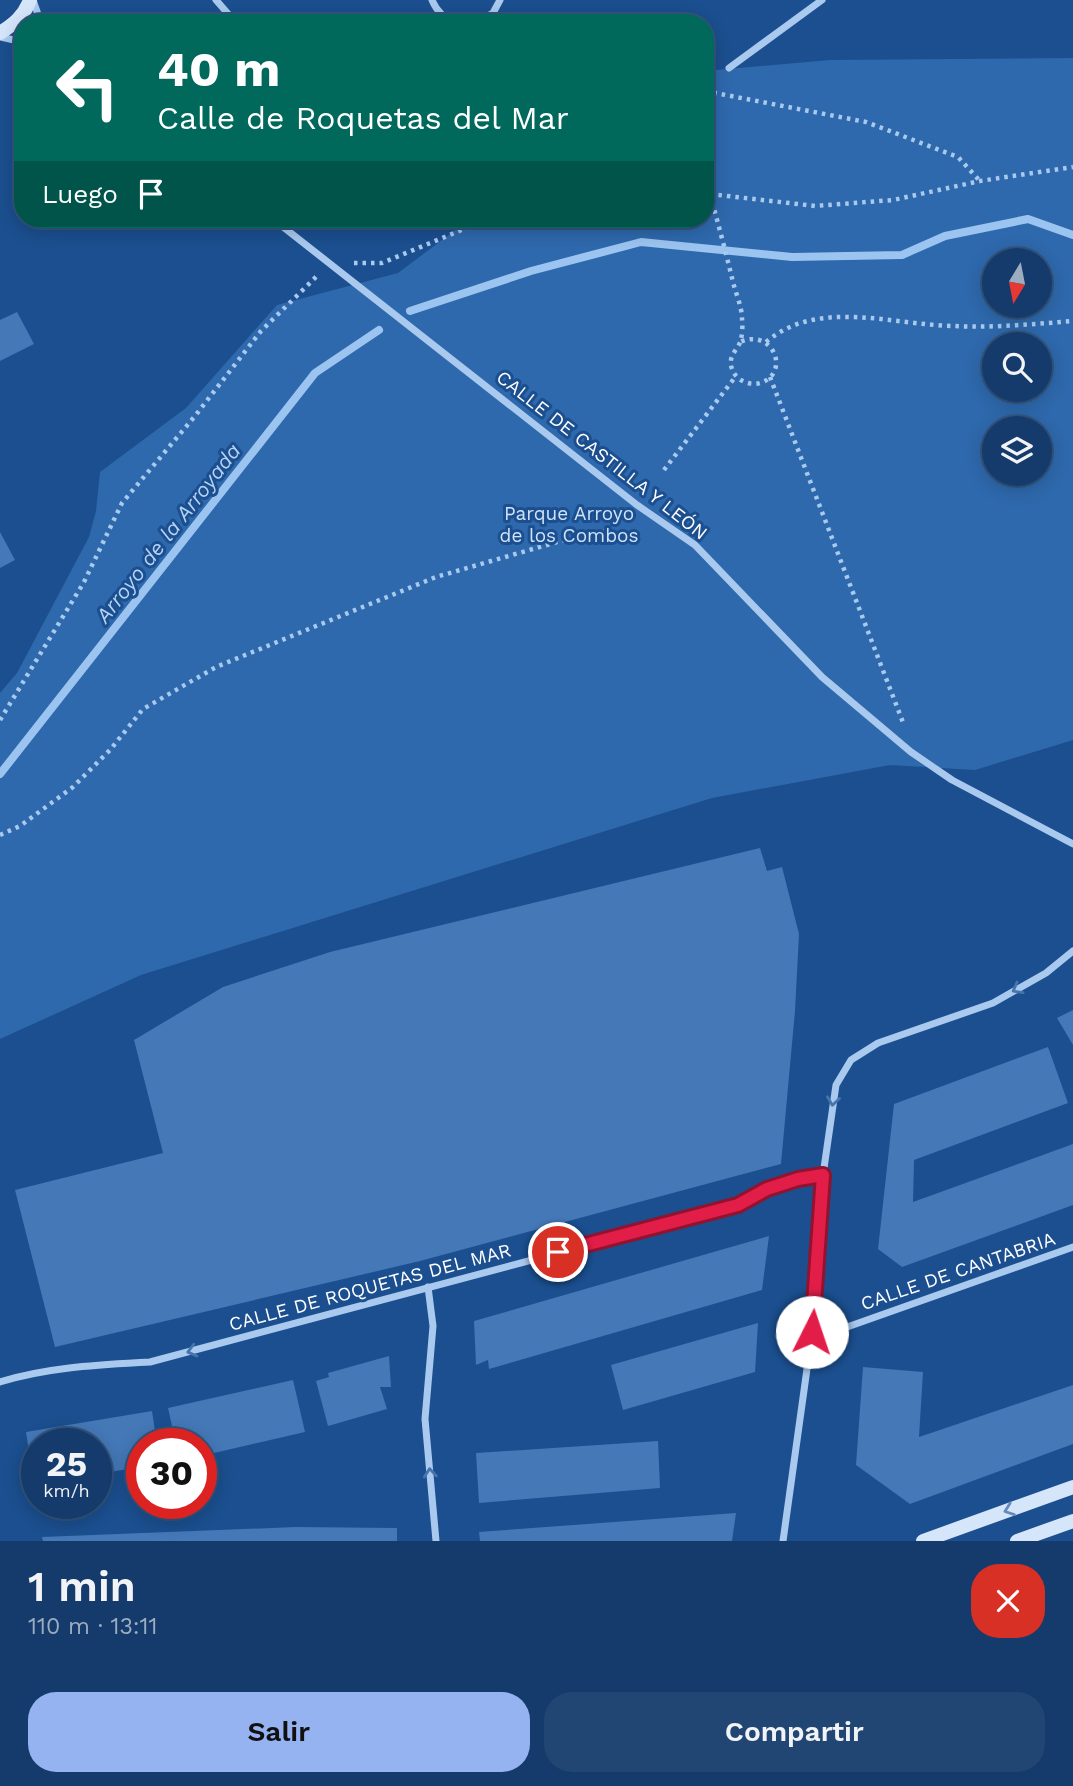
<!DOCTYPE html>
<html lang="es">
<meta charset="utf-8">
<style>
:root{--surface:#143b6b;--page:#214673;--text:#f1f3f6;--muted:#9dadc1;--line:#33557e;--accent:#95b2f1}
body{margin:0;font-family:"Work Sans",sans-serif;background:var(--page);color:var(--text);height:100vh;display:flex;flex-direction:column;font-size:26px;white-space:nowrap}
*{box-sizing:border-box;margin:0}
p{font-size:23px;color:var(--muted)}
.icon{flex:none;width:38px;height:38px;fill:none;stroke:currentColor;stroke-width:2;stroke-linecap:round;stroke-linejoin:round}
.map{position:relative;height:1541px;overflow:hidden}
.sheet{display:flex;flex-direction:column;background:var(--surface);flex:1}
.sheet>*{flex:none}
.guide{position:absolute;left:14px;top:14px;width:700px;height:214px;border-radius:28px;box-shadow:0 4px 18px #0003,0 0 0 2px var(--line);background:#00695c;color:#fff;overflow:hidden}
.needle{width:46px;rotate:190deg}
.fabs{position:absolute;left:982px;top:248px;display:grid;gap:14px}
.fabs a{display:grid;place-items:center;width:70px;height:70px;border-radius:50%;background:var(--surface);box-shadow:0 4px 18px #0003,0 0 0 2px var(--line);font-size:35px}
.speed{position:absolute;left:21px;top:1428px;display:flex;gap:14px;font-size:35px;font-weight:700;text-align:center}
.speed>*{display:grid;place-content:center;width:91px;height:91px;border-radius:50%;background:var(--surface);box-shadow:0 4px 18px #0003,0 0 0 2px var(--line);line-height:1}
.speed small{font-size:18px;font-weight:400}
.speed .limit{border:10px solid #d22;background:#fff;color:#111}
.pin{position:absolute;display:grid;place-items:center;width:60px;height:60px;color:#fff;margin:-30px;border:4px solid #fff;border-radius:50%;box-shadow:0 2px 7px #0007}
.me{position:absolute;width:77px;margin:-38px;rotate:4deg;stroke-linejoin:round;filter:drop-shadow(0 0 5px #0008)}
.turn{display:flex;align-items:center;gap:24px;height:147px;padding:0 28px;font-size:32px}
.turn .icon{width:91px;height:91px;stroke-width:2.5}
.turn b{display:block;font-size:49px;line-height:60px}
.then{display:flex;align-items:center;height:66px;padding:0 28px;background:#0003;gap:14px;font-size:26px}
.round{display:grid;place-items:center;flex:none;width:74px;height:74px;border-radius:28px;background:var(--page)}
.head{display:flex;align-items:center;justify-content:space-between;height:119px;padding:0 28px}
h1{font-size:42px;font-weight:600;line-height:52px}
.primary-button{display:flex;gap:14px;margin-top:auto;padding:14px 28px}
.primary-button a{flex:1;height:80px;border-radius:28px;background:var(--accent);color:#111;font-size:28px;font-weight:600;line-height:80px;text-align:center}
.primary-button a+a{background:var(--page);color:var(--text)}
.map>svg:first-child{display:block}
</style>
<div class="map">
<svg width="1073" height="1541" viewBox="0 0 1073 1541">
<rect width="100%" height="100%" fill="#1b4f8f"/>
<path fill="#2e69ad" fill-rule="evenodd" d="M1073,58V740L975,770L890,765L712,798L141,975L0,1039V693L17,673L89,537L96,511L100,472L186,408L277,305L398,273L470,219H705V71L830,60ZM994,261H1040V306H994ZM994,345H1040V390H994ZM994,429H1040V474H994Z"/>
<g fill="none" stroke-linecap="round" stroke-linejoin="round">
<g stroke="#9cc4f0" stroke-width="8">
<path d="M410,311L531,271L641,242L792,257L902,255L945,236L1028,219L1073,235"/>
<path d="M0,774L315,373L379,330"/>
</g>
</g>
<g fill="#4478b7">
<path d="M17,312L34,344L0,361V320Z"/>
<path d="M0,532L15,560L0,568Z"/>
<path d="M760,848L767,871L782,867L799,934L795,1011L781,1164L420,1261L55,1347L15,1190L163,1153L134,1040L223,987L330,952Z"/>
<path d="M1073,1010V1045L1057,1018Z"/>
<path d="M1048,1047L1068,1103L914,1160L913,1202L1073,1144V1205L902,1267L878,1249L894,1104Z"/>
<path d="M769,1236L762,1290L489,1369L488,1360L476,1365L474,1321Z"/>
<path d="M758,1323L755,1372L623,1410L611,1365Z"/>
<path d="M389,1356L391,1387H380L387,1409L328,1426L316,1381L329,1377L328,1373Z"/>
<path d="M863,1367L923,1372L919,1437L1073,1385V1444L910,1504L856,1465Z"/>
<path d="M293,1380L305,1432L201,1456V1444H176L168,1408Z"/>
<path d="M152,1411L157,1444H142V1467L96,1474V1444H37V1485H34L26,1432Z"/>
<path d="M658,1441L660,1488L479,1503L476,1453Z"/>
<path d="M736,1513L732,1541H480L479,1532Z"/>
<path d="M296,1527L397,1528V1541H43L42,1537Z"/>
</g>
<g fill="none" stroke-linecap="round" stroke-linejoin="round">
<g stroke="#a9c9ee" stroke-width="4.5" stroke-dasharray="3.5 5" stroke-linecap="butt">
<path d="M705,87L718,77"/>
<path d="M705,91L866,122L958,157L979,180"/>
<path d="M705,187L710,194C718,223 726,253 733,282C736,294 742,307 742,319C743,325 742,334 741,340C738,350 727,356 732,369C736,381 751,387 763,382C790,370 772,328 740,342"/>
<path d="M710,194L815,206L893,200L980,181L1073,167"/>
<path d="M354,263H382L488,219"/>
<path d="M766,342C818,298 892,325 954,326C994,328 1034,324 1073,321"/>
<path d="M770,377L904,725"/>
<path d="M664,470L736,376"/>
<path d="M0,720L84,582L122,503L195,416L261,331L318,275"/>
<path d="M0,835L20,826L73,787L110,750L143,709L216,667L436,577L557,542L607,531"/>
</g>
<g stroke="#a9c9ee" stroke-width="7">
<path d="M33,0L41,23"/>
<path d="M216,0L236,23"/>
<path d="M432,0C437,12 444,18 456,23"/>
<path d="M475,23L493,13L500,0"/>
<path d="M0,37L23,42"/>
<path d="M729,68L822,0"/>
<path d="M273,219L637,505L695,545L822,677L911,752L952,780L1073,844"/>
<path d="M428,1287L433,1326L425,1419L436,1541"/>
<path d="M812,1333L850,1326L1073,1247"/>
<path d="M0,1382C49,1367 99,1365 150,1362L738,1205L767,1189L823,1175"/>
<path d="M783,1541L812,1333L823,1175L836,1085L851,1060L878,1043L993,1003L1046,973L1073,951"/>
</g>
<g stroke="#d6e6fa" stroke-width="14">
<path d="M0,33C14,24 24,16 30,0"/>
<path d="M923,1541L1073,1487"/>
<path d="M1017,1541L1073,1521"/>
</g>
</g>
<defs><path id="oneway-chevron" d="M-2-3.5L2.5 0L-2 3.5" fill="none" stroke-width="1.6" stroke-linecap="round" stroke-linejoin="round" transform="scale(1.75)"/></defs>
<g stroke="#4674ac">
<use href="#oneway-chevron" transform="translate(1017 989) rotate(151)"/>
<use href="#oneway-chevron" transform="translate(833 1101) rotate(98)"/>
<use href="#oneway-chevron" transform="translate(192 1351) rotate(165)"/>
<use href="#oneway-chevron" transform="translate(430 1473) rotate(-95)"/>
</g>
<use stroke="#668bba" href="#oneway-chevron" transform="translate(1009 1510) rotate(160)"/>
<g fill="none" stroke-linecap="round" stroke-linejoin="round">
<g stroke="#92132f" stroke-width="18">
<path id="route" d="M558,1252L738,1205L767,1189L798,1179L823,1175L812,1332"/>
</g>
<use href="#route" stroke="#e11d48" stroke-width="12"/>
</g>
<g text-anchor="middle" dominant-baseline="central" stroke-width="6" stroke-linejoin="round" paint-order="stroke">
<g font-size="19" fill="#fff" stroke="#1b4f8f">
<text transform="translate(602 455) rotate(38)">CALLE DE CASTILLA Y LEÓN</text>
<text transform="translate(958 1271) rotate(-19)">CALLE DE CANTABRIA</text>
<text transform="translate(370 1287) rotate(-15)">CALLE DE ROQUETAS DEL MAR</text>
</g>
<g font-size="19" fill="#cfe3fa" stroke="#1b4f8f">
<text x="569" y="513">Parque Arroyo<tspan x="569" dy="22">de los Combos</tspan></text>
</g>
<g font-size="21" font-style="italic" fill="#b5d3f5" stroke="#1b4f8f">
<text transform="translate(168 533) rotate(-52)">Arroyo de la Arroyada</text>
</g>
</g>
</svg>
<div class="fabs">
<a><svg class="needle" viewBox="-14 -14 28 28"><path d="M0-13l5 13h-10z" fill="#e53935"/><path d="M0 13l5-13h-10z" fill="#9dadc1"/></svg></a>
<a><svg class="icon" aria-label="search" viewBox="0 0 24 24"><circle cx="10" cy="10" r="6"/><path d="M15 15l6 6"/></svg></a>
<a><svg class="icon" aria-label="layers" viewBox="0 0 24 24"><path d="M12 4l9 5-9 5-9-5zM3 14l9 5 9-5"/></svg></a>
</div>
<div class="speed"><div>25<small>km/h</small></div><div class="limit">30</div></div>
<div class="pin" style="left:558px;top:1252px;background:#d93025"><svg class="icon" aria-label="arrive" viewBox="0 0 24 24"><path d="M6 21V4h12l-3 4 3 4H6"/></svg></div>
<svg class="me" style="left:812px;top:1332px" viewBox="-20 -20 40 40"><circle r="19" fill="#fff"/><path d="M0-13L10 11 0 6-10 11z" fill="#e11d48"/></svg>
<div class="guide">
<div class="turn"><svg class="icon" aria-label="left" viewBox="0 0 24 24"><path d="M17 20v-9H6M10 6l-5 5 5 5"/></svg><div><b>40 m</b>Calle de Roquetas del Mar</div></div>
<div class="then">Luego<svg class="icon" aria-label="arrive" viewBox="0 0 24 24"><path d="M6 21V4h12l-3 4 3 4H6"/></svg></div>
</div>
</div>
<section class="sheet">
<div class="head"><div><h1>1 min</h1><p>110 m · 13:11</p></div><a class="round" style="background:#d93025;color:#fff"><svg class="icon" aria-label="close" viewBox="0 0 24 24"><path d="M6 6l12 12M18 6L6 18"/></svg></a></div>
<div class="primary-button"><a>Salir</a><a>Compartir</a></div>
</section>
